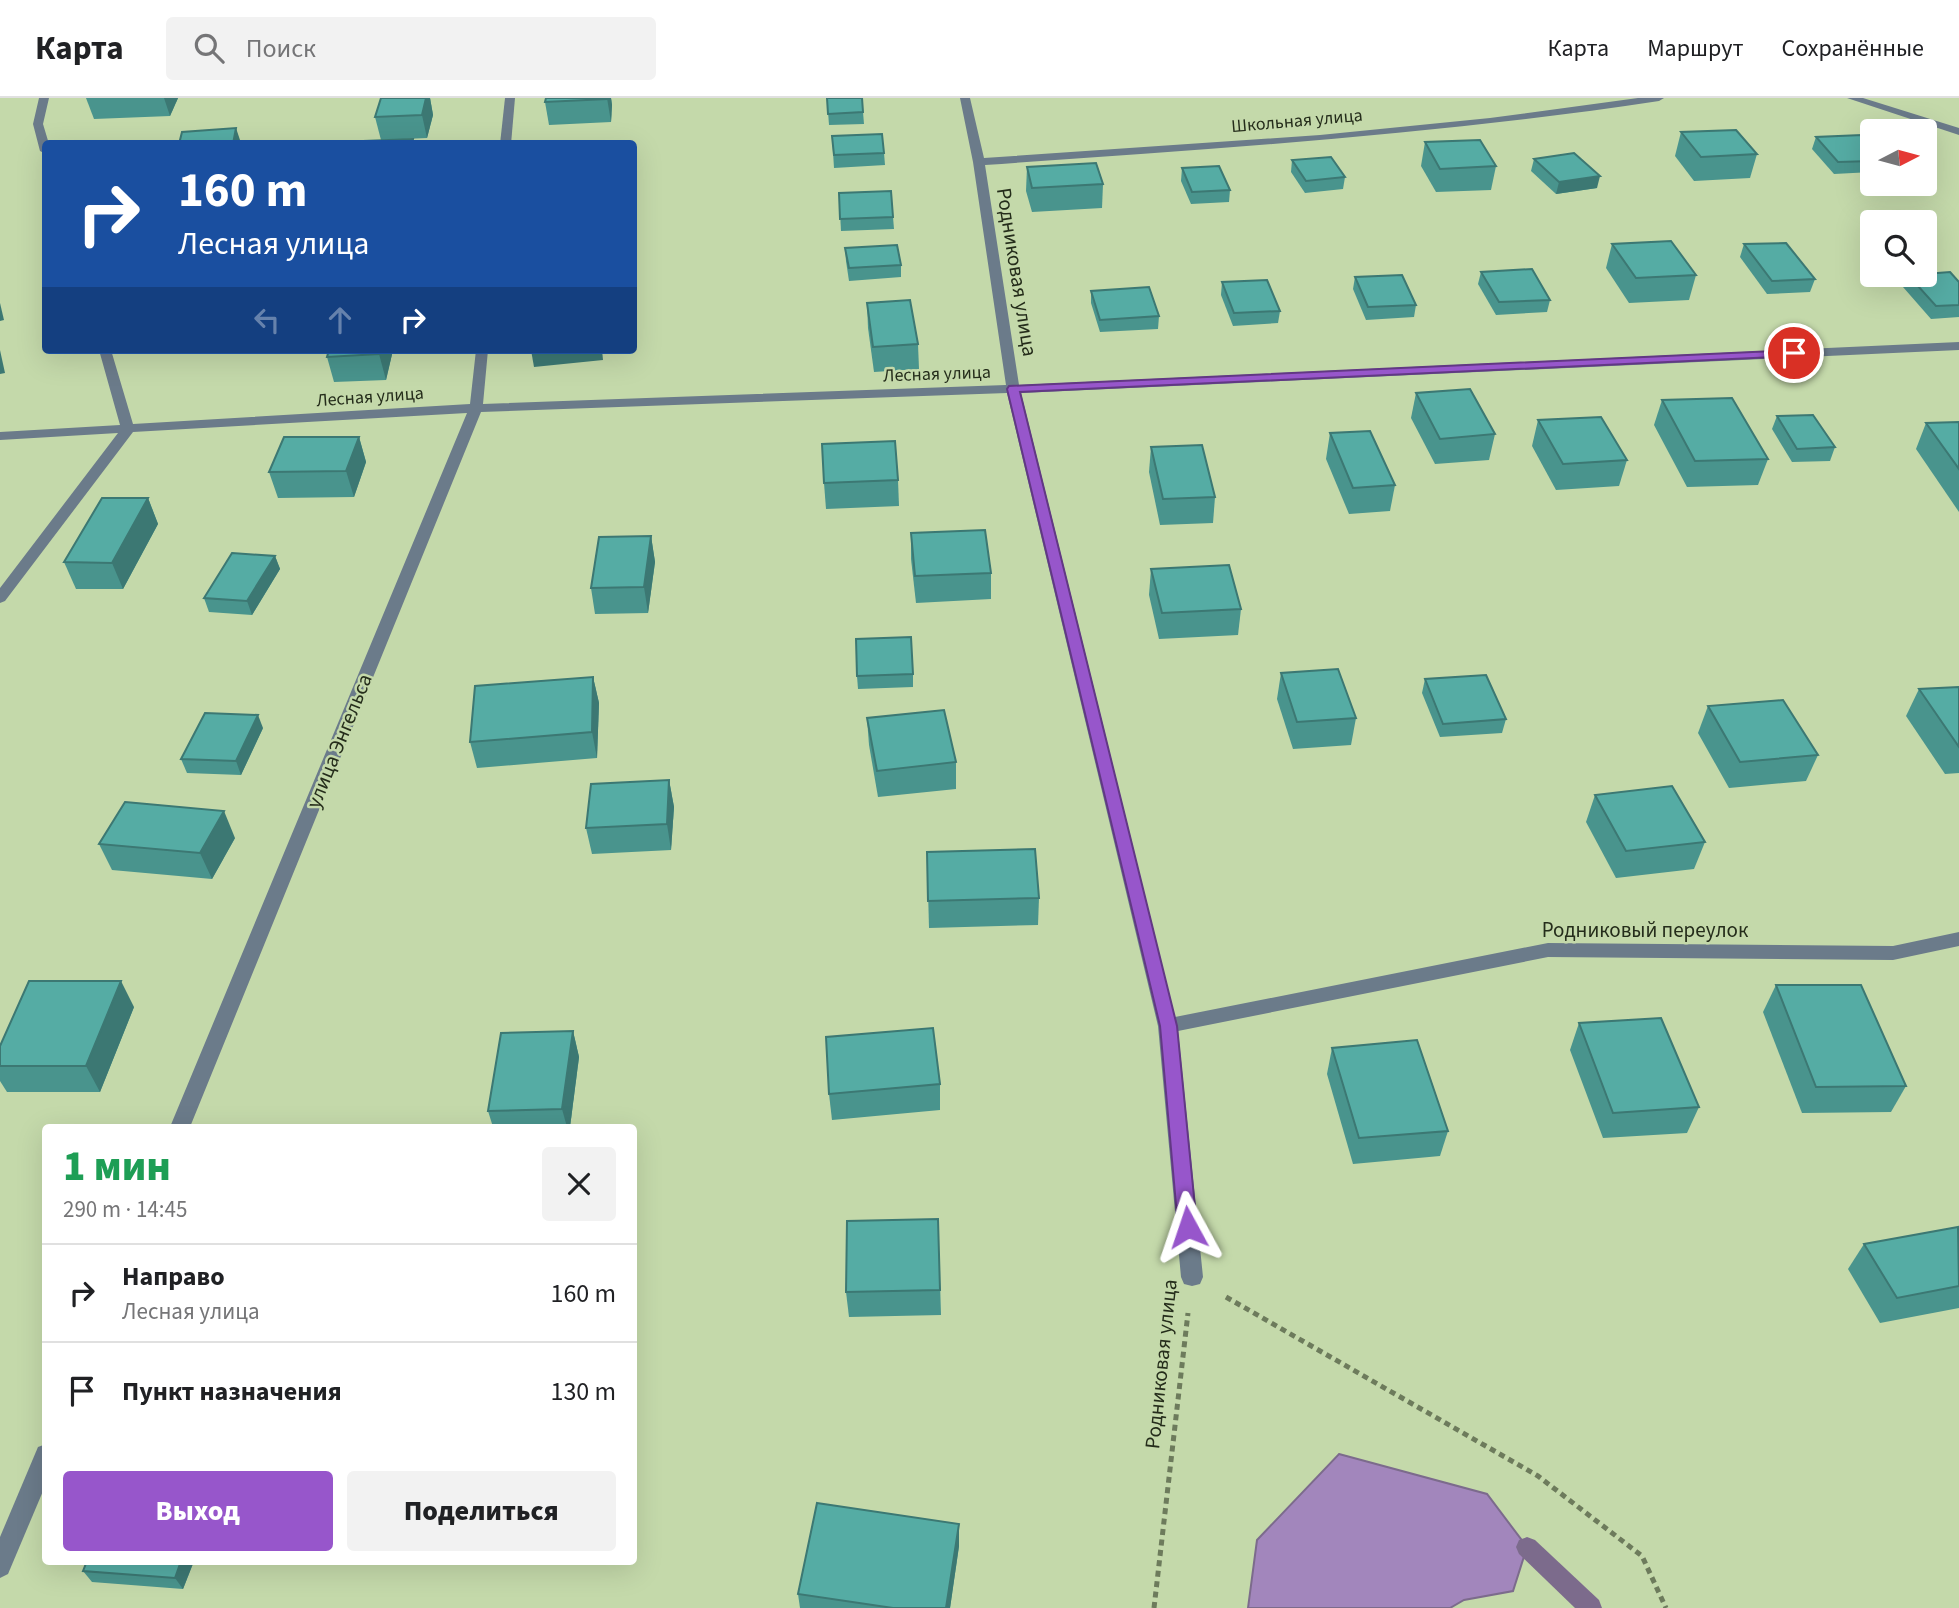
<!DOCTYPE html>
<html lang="ru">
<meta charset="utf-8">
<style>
:root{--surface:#fff;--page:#f2f2f2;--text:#202124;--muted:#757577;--line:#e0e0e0;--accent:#9756cb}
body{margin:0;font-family:"Source Sans 3",sans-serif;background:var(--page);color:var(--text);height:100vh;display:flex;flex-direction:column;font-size:26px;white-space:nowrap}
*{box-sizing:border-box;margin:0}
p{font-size:23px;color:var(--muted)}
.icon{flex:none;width:38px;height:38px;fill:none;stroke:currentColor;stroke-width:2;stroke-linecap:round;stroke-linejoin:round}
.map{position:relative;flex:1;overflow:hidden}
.sheet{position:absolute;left:42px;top:1026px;width:595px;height:441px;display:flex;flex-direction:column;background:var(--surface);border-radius:7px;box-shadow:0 7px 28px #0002}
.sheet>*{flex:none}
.top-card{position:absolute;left:42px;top:42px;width:595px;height:214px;border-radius:7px;box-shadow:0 7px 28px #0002;background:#1a4fa0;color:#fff;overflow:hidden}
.needle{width:46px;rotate:84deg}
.buttons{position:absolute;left:1860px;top:21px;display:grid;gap:14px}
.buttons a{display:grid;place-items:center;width:77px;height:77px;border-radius:7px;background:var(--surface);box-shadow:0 7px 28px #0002;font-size:35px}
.pin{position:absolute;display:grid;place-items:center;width:60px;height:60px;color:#fff;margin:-30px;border:4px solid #fff;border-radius:50%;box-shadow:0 2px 7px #0007}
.me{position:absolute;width:77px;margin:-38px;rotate:355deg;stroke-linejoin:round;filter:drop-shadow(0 0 5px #0008)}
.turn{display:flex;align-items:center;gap:24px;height:147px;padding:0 21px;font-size:32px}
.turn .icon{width:91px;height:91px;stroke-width:2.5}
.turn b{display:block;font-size:49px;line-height:60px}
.lanes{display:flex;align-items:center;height:66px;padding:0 21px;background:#0003;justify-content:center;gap:35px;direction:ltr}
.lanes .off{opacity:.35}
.round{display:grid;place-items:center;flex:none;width:74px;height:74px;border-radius:7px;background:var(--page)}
.summary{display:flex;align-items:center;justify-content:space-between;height:119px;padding:0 21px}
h1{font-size:42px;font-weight:800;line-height:52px;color:#1e9e55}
.cta{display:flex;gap:14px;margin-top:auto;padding:14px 21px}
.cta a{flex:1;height:80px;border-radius:7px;background:var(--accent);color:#fff;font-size:28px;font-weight:800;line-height:80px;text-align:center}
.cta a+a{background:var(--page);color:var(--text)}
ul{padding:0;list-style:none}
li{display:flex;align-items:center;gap:21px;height:98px;padding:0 21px;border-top:2px solid var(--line)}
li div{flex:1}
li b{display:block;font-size:26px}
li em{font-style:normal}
header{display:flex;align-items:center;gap:42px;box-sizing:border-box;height:98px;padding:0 35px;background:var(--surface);border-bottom:2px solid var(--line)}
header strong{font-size:33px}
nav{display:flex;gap:38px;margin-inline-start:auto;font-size:24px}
.search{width:490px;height:63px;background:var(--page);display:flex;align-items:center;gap:18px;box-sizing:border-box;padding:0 24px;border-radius:7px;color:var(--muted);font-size:26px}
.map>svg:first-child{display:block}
</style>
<header>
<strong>Карта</strong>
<div class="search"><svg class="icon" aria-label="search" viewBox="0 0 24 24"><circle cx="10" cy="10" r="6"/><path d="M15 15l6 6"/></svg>Поиск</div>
<nav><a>Карта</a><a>Маршрут</a><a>Сохранённые</a></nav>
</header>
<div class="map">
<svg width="1959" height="1510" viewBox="0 0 1959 1510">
<rect width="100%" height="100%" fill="#c4d9aa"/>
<path fill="#a286bc" stroke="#7c6b8c" stroke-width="2" d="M1339,1356L1487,1396L1527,1449L1513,1493L1464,1502L1450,1510H1248L1257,1442Z"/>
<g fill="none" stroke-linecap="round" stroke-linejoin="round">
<path fill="#7c6b8c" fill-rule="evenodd" d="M1527,1439L1535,1442L1599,1502L1602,1510H1575L1519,1456L1516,1449L1519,1442Z"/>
<g stroke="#6d7b5c" stroke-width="5" stroke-dasharray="6 4.5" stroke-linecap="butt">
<path d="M1226,1199L1538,1378L1642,1458L1666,1510"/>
<path d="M1154,1510L1188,1215"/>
</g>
<g fill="#6b7b8a" fill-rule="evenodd">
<path d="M39,0H49L43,26L49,46H46V56L40,53L33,26Z"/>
<path d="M505,0H515L511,46H500Z"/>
<path d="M960,0H970L984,60L1320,37L1490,20L1638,0H1664L1659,3C1435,37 1211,51 985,67L1019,287L1959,244V252L1021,295L1175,919L1548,845L1893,848L1959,834V848L1893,862L1548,859L1178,933L1203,1179L1200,1186L1192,1188L1184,1186L1181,1179L1158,928L1007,295L481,314L190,1029H170L467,315L133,334L5,503L0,505V490L118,335L0,342V334L120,327L99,252H111L133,326L470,306L476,252H488L483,306L1006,287L973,64Z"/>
<path d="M1847,0H1863L1959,30V37Z"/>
<path d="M46,1346V1386L8,1476L0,1480V1439L38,1349Z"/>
</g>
</g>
<g fill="#49948d">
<path d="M86,0H178L170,18L94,21Z"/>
<path d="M381,0H430L433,17L427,40L381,42L375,19Z"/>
<path d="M611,0L612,7L611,24L549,27L545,4Z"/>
<path d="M827,0L863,14L864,26L829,27Z"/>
<path d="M1681,34L1757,56L1750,80L1694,83L1675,58Z"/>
<path d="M832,38L884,55L885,67L834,70Z"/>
<path d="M1816,39L1872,48V74L1834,76L1812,51Z"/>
<path d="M1425,44L1496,68L1491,92L1436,94L1421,68Z"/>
<path d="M1534,61L1597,90L1556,96L1531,73Z"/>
<path d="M1292,62L1345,79L1343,91L1305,95L1291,74Z"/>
<path d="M1027,69L1103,86L1102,110L1032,114L1026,93Z"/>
<path d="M1182,70L1230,92L1229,104L1191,106L1181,83Z"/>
<path d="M839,95L893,119L894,131L841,133Z"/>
<path d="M1612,146L1696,177L1689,202L1629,205L1606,170Z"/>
<path d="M1744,146L1815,181L1810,194L1767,196L1740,159Z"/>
<path d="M845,150L901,167V179L849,183L846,163Z"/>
<path d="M1481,174L1550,202L1547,214L1496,217L1478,186Z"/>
<path d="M1908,177L1959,184V219L1931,221L1903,189Z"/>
<path d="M1355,179L1416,207L1414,219L1366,222L1353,191Z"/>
<path d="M1222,184L1280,213L1278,225L1233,228L1221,197Z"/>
<path d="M1091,193L1159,218L1158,231L1100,234L1091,205Z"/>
<path d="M867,205L918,246L919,271L874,274L868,230Z"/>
<path d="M329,252H393L386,282L334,284L327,259Z"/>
<path d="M1416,295L1495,336L1489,362L1435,366L1411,320Z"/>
<path d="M1662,302L1768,361L1758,387L1687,389L1654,327Z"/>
<path d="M1777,318L1835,349L1830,363L1792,364L1772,331Z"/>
<path d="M1538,322L1627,362L1619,388L1556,392L1532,348Z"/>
<path d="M1959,324V414L1916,351L1926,325Z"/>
<path d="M1330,335L1395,387L1390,413L1349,416L1326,361Z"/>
<path d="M359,339L366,364L354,399L278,400L269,374Z"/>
<path d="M1151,349L1215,399L1213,425L1160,427L1149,374Z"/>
<path d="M898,382L899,408L826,411L824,385Z"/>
<path d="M148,400L158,426L123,491H76L64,464Z"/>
<path d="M911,435L991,475V501L916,505L911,461Z"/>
<path d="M651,438L655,464L648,515L595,516L591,490Z"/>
<path d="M275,458L280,471L252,517L209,514L204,500Z"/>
<path d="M1151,471L1241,511L1238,537L1159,541L1149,497Z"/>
<path d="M1281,575L1356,620L1351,647L1293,651L1277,601Z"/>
<path d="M913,576V589L858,591L857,578Z"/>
<path d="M593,579L599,605L597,660L477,670L470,644Z"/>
<path d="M1425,581L1506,621L1502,635L1440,639L1422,595Z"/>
<path d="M1959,589V675L1945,676L1906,618L1919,591Z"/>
<path d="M1708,608L1818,657L1806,683L1729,690L1698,635Z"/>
<path d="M867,620L956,664V691L878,699L869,647Z"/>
<path d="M263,630L241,677L187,675L181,661Z"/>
<path d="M669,682L674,709L671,752L592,756L586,730Z"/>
<path d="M1595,697L1705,744L1694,771L1616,780L1586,724Z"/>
<path d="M235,740L212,781L112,772L99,746Z"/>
<path d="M927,754L1039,800L1038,827L929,830Z"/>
<path d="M1776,887L1906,988L1891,1014L1802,1015L1763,914Z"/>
<path d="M134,909L100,994H7L0,983V948Z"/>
<path d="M1579,925L1699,1009L1687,1035L1603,1040L1570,952Z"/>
<path d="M573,933L579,959L570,1029H493L488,1013Z"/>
<path d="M1332,950L1448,1033L1440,1058L1353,1066L1327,976Z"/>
<path d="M940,986V1012L832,1022L829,996Z"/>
<path d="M938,1121L941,1217L849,1219L846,1194Z"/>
<path d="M1959,1130V1210L1880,1225L1848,1171L1864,1146Z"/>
<path d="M959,1426V1448L950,1510H800L798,1496Z"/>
<path d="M194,1463L183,1491L92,1484L83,1473Z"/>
</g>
<g fill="#3c7873">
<path d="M164,0H178L170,18Z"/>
<path d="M426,0H430L433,17L427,40L422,17Z"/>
<path d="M607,0H611L612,7L611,24Z"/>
<path d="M236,30L240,42L239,46H233Z"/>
<path d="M1600,78L1597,90L1556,96L1559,84Z"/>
<path d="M0,205L4,222L0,223Z"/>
<path d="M0,252L5,275L0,276Z"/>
<path d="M380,252H393L386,282L379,256Z"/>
<path d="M531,252H602L603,262L534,269Z"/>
<path d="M359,339L366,364L354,399L346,373Z"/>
<path d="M148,400L158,426L123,491L112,465Z"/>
<path d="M651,438L655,464L648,515L644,489Z"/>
<path d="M275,458L280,471L252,517L247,503Z"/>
<path d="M593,579L599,605L597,660L592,634Z"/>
<path d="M258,617L263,630L241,677L236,663Z"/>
<path d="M669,682L674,709L671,752L667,726Z"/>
<path d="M224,713L235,740L212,781L200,755Z"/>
<path d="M121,883L134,909L100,994L86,968Z"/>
<path d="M573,933L579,959L570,1029H567L562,1011Z"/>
<path d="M959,1426V1448L950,1510H946Z"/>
<path d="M181,1463H194L183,1491L175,1480Z"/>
</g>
<g fill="#55aca4" stroke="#3c7873" stroke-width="2">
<path d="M381,0H426L422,17L375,19Z"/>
<path d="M546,0H607V1L545,4Z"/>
<path d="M827,0H862L863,14L828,16Z"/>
<path d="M236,30L233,46H179L182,34Z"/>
<path d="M1736,32L1757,56L1701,59L1681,34Z"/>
<path d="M882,36L884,55L834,57L832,38Z"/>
<path d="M1862,37L1872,48V63L1838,64L1816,39Z"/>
<path d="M413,41L412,46H364V43Z"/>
<path d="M1480,42L1496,68L1440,71L1425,44Z"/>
<path d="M603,44V46H568Z"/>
<path d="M1574,55L1600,78L1559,84L1534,61Z"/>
<path d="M1331,59L1345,79L1306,83L1292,62Z"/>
<path d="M1096,65L1103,86L1032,90L1027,69Z"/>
<path d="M1219,68L1230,92L1192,94L1182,70Z"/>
<path d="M891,93L893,119L840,121L839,95Z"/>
<path d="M1671,143L1696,177L1636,180L1612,146Z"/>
<path d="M1786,145L1815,181L1772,183L1744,146Z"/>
<path d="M897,147L901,167L849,170L845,150Z"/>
<path d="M1532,171L1550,202L1499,204L1481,174Z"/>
<path d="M1950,174L1959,184V207L1936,208L1908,177H1925V176Z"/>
<path d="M1402,177L1416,207L1368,209L1355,179Z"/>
<path d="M1267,182L1280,213L1234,215L1222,184Z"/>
<path d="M1149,189L1159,218L1100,222L1091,193Z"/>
<path d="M910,202L918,246L873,249L867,205Z"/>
<path d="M329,252H380L379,256L327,259Z"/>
<path d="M1470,291L1495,336L1440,341L1416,295Z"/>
<path d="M1732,300L1768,361L1695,363L1662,302Z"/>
<path d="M1813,317L1835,349L1797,351L1777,318Z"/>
<path d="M1601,319L1627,362L1563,366L1538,322Z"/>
<path d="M1959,324V371L1926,325Z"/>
<path d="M1370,333L1395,387L1353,390L1330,335Z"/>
<path d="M284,339H359L346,373L269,374Z"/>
<path d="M895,343L898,382L824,385L822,346Z"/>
<path d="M1202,347L1215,399L1163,401L1151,349Z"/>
<path d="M102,400H148L112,465L64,464Z"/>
<path d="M985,432L991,475L915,478L911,435Z"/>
<path d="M651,438L644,489L591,490L599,439Z"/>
<path d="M232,455L275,458L247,503L204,500Z"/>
<path d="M1229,467L1241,511L1162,515L1151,471Z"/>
<path d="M911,539L913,576L857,578L856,541Z"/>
<path d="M1338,571L1356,620L1297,624L1281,575Z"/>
<path d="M1486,577L1506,621L1443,626L1425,581Z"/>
<path d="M593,579L592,634L470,644L475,588Z"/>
<path d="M1959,589V649L1919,591Z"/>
<path d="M1783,602L1818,657L1740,664L1708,608Z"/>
<path d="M944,612L956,664L877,673L867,620Z"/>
<path d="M205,615L258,617L236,663L181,661Z"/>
<path d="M669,682L667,726L586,730L591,686Z"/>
<path d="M1672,688L1705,744L1626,753L1595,697Z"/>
<path d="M125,704L224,713L200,755L99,746Z"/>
<path d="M1035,751L1039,800L928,803L927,754Z"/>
<path d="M29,883H121L86,968H0V948Z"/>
<path d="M1776,887H1861L1906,988L1816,989Z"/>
<path d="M1661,920L1699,1009L1613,1015L1579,925Z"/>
<path d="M933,930L940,986L829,996L826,939Z"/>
<path d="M573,933L562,1011L488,1013L501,935Z"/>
<path d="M1417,942L1448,1033L1359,1040L1332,950Z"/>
<path d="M938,1121L940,1192L846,1194L847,1123Z"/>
<path d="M1958,1129L1959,1188L1897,1200L1864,1146Z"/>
<path d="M817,1405L959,1426L946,1510H893L798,1496Z"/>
<path d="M87,1463H181L175,1480L83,1473Z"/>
</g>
<path fill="#9756cb" stroke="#623884" stroke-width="2" d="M1794,252L1800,255L1798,258L1020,294L1177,928L1197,1129L1194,1135L1188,1137L1181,1135L1178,1129L1160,928L1007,291L1009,288Z"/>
<g text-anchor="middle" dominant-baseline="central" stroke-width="5" stroke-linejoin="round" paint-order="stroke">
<g font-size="18" fill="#252d1b" stroke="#c4d9aa">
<text transform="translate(1297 23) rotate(-5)">Школьная улица</text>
<text transform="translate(937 276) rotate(-2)">Лесная улица</text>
<text transform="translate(370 299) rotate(-4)">Лесная улица</text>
</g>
<g font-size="21" fill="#252d1b" stroke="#c4d9aa">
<text transform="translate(1017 174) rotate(81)">Родниковая улица</text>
<text transform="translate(339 643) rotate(-68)">улица Энгельса</text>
<text x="1645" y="832">Родниковый переулок</text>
<text transform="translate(1161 1266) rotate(-84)">Родниковая улица</text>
</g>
</g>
</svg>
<div class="buttons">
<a><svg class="needle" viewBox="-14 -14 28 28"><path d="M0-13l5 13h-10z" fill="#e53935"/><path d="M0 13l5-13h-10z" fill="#757577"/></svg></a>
<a><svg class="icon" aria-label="search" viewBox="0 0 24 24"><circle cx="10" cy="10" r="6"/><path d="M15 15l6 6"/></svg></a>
</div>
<div class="pin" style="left:1794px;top:255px;background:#d93025"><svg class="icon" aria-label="arrive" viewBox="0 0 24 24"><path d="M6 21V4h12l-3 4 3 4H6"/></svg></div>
<svg class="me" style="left:1188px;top:1129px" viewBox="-20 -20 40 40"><path d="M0-17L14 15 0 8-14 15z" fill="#9756cb" stroke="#fff" stroke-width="4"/></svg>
<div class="top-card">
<div class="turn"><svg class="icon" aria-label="right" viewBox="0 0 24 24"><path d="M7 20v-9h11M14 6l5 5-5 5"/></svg><div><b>160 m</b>Лесная улица</div></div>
<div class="lanes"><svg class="icon off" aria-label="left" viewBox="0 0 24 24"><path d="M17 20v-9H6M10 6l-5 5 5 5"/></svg><svg class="icon off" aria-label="ahead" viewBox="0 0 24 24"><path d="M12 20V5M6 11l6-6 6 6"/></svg><svg class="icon" aria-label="right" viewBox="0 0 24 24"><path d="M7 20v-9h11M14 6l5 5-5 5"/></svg></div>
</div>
<section class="sheet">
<div class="summary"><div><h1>1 мин</h1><p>290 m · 14:45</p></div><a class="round"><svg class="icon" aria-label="close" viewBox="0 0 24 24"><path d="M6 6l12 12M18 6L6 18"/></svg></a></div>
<ul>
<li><svg class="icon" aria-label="right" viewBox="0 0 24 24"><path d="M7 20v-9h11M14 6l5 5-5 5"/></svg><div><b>Направо</b><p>Лесная улица</p></div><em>160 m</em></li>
<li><svg class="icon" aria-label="arrive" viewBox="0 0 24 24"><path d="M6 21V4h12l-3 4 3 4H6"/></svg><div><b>Пункт назначения</b></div><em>130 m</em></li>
</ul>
<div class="cta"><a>Выход</a><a>Поделиться</a></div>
</section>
</div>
